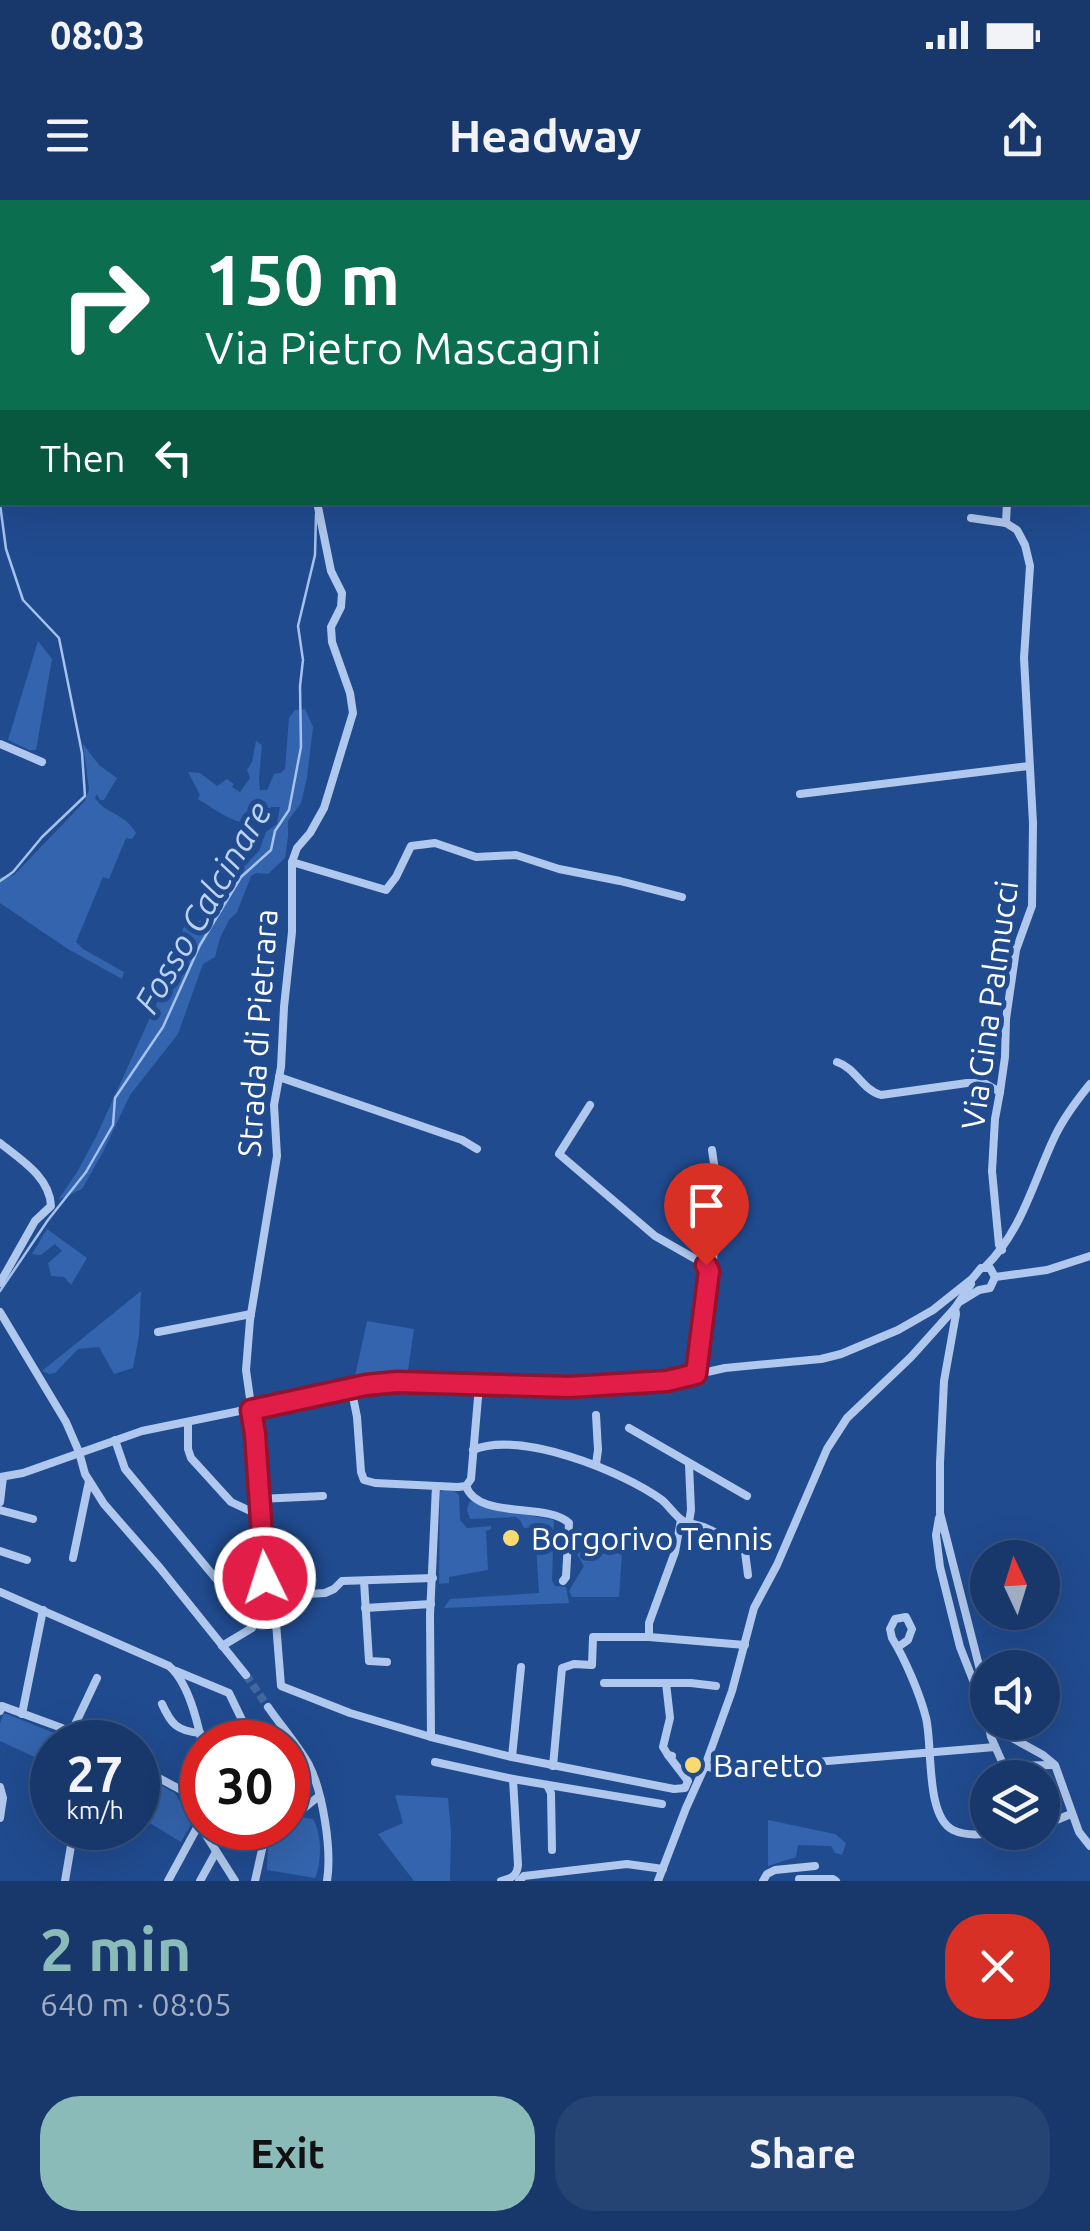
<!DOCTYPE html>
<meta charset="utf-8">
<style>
:root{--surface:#18386b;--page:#254373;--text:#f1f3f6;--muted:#9facc1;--line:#36527e;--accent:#8bbbb9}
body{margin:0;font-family:Ubuntu,sans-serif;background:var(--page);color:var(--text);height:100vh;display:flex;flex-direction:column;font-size:38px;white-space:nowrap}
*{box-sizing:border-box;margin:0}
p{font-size:32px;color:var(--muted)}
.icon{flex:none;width:55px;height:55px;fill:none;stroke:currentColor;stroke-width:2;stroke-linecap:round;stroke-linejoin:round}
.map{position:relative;height:1681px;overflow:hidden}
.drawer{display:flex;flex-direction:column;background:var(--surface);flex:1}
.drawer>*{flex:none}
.top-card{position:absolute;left:0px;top:0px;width:1090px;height:305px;box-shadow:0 10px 40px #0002,0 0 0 2px var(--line);background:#0b6e4f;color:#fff;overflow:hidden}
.needle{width:65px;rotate:356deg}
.controls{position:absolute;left:970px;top:1340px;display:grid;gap:20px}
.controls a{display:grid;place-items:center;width:90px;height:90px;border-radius:50%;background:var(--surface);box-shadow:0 10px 40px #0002,0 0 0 2px var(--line);font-size:50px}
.speed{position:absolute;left:30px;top:1520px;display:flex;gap:20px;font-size:50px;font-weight:700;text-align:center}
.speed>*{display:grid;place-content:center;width:130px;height:130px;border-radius:50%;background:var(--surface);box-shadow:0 10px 40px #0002,0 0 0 2px var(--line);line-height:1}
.speed small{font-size:25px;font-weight:400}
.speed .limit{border:15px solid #d22;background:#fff;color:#111}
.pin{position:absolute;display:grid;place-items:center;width:85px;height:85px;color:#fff;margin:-102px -42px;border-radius:50% 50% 50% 0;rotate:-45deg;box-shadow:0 0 10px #0007}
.pin .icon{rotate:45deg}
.me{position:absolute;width:110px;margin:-55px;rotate:356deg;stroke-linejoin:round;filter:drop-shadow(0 0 8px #0008)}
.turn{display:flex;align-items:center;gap:35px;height:210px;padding:0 40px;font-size:45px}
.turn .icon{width:130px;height:130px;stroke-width:2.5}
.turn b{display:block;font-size:70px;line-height:85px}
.then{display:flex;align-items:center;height:95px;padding:0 40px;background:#0003;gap:20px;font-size:38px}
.round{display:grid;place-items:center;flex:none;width:105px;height:105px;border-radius:40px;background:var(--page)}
.summary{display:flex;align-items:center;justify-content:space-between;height:170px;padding:0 40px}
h1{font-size:60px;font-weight:600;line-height:75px;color:var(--accent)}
.action{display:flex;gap:20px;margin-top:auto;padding:20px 40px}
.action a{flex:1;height:115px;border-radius:40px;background:var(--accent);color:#111;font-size:40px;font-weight:600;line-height:115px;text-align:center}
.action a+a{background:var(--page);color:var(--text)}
.status{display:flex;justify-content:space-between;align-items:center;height:70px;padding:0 50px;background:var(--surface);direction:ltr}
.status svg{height:28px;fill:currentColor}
header{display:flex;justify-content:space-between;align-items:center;height:130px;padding:0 40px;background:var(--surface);font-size:45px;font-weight:600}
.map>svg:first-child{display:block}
</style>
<div class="status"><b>08:03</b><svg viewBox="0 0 49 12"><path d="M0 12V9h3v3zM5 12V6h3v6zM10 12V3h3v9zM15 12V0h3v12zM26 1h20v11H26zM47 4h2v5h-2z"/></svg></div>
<header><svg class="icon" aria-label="menu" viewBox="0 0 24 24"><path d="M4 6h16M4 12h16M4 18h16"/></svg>Headway<svg class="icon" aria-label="share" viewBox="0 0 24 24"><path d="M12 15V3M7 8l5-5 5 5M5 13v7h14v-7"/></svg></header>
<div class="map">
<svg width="1090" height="1681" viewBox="0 0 1090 1681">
<rect width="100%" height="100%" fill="#204b8f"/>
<g fill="#3464ad">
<path d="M38,441L52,459L36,550H29L8,540Z"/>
<path d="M305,509L313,527L307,578L301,603L288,621V637L285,658L268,674L256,673L251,676L237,712L229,720L220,738L215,757L203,764L178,834L130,895L103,952L82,989L58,1000L77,972L96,937L158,800L171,754L185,725L213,717L214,709L229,680L259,651L266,632L277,624L280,607H271L265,615L267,623C235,627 223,614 198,599L200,595L188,572L200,573L217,586L227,579L234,584L232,587L240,592L250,578L247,570L252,562L256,541L262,545L259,578L260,590H267L274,574L281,573L285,569L289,518L295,510Z"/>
<path d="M83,544L99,565L117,578L104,600H100L97,594L95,598C106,615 124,612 136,633L132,639L126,638L109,679L103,677L76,742L83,749L124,772L122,779L68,749L0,703V677L14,675L85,601L89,589Z"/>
<path d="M47,1029L87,1058L71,1085L64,1077L51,1076L48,1063L62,1051L55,1044L41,1055L32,1054Z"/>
<path d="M141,1091L139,1136L133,1168L114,1174L99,1147L78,1149L55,1173L49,1174L42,1171Z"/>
<path d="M367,1121L414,1129L407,1177L354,1181Z"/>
<path d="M445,1290H453L459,1295L460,1320L467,1328L491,1326V1329L486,1331L488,1370L449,1377V1383L439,1384L440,1292Z"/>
<path d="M474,1301L501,1310L554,1320L552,1381L555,1386L566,1387L569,1403L444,1408L450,1399L539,1393L535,1327L524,1328L520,1320L515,1317L470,1319L467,1310L469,1302Z"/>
<path d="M575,1351L591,1354L622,1353L619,1397H572L569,1391L584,1366Z"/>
<path d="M4,1513L77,1542H52V1565L0,1541V1523Z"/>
<path d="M138,1573L175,1593L192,1623L181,1642L138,1616Z"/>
<path d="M395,1595L448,1598L451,1632L450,1681H414L378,1634L403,1623Z"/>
<path d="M300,1617L313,1619C322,1634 322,1662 315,1678L267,1670L268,1642L272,1631L288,1628V1625Z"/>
<path d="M768,1620L835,1634L846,1643L842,1655L835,1653L831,1646L798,1645L796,1657L768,1666Z"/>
</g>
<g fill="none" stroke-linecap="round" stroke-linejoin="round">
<g stroke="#a4c2ee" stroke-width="2.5">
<path d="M434,2L438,0"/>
<path d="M0,304L6,349L23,400L59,438L82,553L85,596L42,637L13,672L0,681"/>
<path d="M0,1091L48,1020L86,972L113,925L115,898L163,827L200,745L241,677L271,650L275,631L289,610L301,547L300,486L303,460L298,426L315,355L316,314"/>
</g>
<path stroke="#4166a0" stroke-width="8" stroke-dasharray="8 4" stroke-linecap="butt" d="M246,1475L268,1507"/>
<g stroke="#b0c8ed" stroke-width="8">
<path d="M237,0L239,2"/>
<path d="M1026,0V2"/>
<path d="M0,89H2"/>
<path d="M1088,231H1090"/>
<path d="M971,318L1006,323L1017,330L1025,345L1030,366L1024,458L1033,623L1032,706L1016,750L1006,819L1005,857L1000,892L995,919L992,971L999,1045L1002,1050"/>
<path d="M1006,323L1007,302"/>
<path d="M0,544L42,562"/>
<path d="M800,594L1029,566"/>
<path d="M292,662L386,690L396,677L411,646L435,643L476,657L516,655L559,669L620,681L682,697"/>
<path d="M837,862C856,868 862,890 881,895L967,883H984L1000,892"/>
<path d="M279,877L462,940L477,949"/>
<path d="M590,905L559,954L655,1036L706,1065L709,1071L697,1175"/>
<path d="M0,943C20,959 50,977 51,1006L35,1021L0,1083"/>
<path d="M985,1067C1022,1031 1033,982 1055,936C1064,917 1077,900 1090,884"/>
<path d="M709,1071L713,1062L717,984L712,950"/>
<path d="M995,1077L1047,1070L1090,1056"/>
<path d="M961,1101L979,1090L990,1088L995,1077"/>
<path d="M955,1108L956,1114L944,1181L940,1263V1313L988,1501"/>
<path d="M0,1112L66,1222L79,1252L85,1274L104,1304L160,1368L246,1475"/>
<path d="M158,1132L251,1114"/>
<path d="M351,1187L357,1217L361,1272L364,1280L375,1283L458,1287L466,1286L471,1279L479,1186"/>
<path d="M188,1222V1249L191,1258L231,1302L261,1316L265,1378L276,1423L281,1486L350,1513L431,1537L512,1557L674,1589L685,1588L688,1581L668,1555"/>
<path d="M629,1228L747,1296"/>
<path d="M115,1240L125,1269L251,1421L252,1428L222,1446"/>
<path d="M473,1250C520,1230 622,1271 662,1300C669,1306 676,1317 683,1321C690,1324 699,1325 706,1328C719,1333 732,1344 745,1352L748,1375"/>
<path d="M596,1264L598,1250L596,1215"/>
<path d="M0,1277L23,1273L142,1231L366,1185L397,1183L569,1187L667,1181L725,1168L821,1159L841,1154L898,1130L933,1110L972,1079L981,1068H990L995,1077"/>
<path d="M466,1286C478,1320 546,1302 569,1323L566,1377L563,1381"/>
<path d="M259,1299L323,1296"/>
<path d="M0,1302L3,1277"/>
<path d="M0,1310L33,1319"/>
<path d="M261,1316L255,1234L246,1170L250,1120L277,956L274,905L281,867L284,807L292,732V662L297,648L310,633L324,608L353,513L350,493L332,442L331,427L341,407L342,393L331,371L317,302"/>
<path d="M939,1318L936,1335L940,1367L960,1447L988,1518"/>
<path d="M689,1322L691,1310L689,1265"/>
<path d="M0,1351L27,1360"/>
<path d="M73,1358L89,1281"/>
<path d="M364,1381L369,1461L387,1462"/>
<path d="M0,1392L169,1466C188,1482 197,1520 202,1543"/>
<path d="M269,1396L325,1393L334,1389L342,1381L433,1378"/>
<path d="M365,1408L431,1404"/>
<path d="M649,1437V1423L675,1352L681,1320"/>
<path d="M898,1447L908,1440L912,1429L906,1417L895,1419L890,1429L892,1438C905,1459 920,1494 926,1518C933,1546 925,1616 953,1630C967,1637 986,1634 1001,1632"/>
<path d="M176,1471L229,1493L243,1522"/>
<path d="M604,1483H691L716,1486"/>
<path d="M666,1483L670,1518L663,1547L668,1555L672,1556"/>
<path d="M162,1504C171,1524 177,1531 200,1533"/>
<path d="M268,1507C281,1526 298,1545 309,1565C323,1593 332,1650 327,1681"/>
<path d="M0,1511L2,1506L62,1528L90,1542"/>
<path d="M22,1514L43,1410"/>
<path d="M988,1522L991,1537L1003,1564L1009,1566L1053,1565"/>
<path d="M995,1522L1003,1533L1043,1555L1055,1565L1079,1632L1090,1646"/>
<path d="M71,1533L97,1478"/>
<path d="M431,1537L430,1415L436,1286"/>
<path d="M512,1557L521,1467"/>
<path d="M435,1562L513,1579L662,1604"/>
<path d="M553,1566L562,1468L574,1464L592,1465L593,1437H649L745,1445"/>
<path d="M705,1566L721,1570L995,1547"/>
<path d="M138,1567L202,1601"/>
<path d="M547,1585L551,1593L552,1650"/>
<path d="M0,1587L3,1598L0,1618"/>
<path d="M183,1591L197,1567L202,1549"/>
<path d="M202,1601L199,1624L235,1681"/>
<path d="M288,1616L303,1609L319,1596"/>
<path d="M1042,1626L1071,1614"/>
<path d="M249,1628L250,1636L257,1639L265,1636L266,1628"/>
<path d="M799,1679H833L836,1681"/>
<path d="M65,1681L74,1628"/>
<path d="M168,1681L199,1624"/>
<path d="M200,1681L216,1652"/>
<path d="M255,1681L265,1636"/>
<path d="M501,1681C512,1678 517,1676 518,1665L513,1579"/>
<path d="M519,1681L524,1676L627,1664L663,1669"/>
<path d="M658,1681L686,1608L705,1566L732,1491L754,1408L777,1365L827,1249L847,1218L911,1157L955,1108L971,1084"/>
<path d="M763,1681L767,1674L775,1670L815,1666"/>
</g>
</g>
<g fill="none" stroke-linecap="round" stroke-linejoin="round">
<g stroke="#92132f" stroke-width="25">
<path id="route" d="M265,1378L255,1234L251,1210L366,1185L397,1182L569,1187L667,1181L696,1174L709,1071L706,1065"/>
</g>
<use href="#route" stroke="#e11d48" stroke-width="18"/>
</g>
<g fill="#f9da71" stroke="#204b8f" stroke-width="4">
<circle cx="511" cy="1338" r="10"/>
<circle cx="693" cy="1565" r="10"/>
</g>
<g text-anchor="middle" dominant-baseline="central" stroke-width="10" stroke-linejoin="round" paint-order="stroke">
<g font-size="32" fill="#fff" stroke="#204b8f">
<text transform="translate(989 805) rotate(-82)">Via Gina Palmucci</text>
<text transform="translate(257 833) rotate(-86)">Strada di Pietrara</text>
</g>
<g font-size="32" fill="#fff" stroke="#204b8f" text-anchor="start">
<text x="531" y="1338">Borgorivo Tennis</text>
<text x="713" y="1565">Baretto</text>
</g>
<g font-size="35" font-style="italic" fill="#bcd2f3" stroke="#204b8f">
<text transform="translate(202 707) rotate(-60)">Fosso Calcinare</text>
</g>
</g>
</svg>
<div class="controls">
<a><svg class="needle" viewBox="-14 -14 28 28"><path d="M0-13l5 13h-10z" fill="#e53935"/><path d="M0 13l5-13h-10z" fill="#9facc1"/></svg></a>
<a><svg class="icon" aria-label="sound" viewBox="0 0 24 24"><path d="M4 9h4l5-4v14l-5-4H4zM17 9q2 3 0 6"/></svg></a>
<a><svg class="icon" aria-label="layers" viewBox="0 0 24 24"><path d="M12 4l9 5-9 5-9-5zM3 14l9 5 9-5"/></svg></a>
</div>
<div class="speed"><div>27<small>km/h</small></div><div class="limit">30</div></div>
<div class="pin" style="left:706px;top:1065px;background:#d93025"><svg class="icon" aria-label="arrive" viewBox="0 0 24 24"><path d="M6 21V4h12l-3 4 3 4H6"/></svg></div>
<svg class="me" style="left:265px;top:1378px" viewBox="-20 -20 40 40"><circle r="17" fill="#e11d48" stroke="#fff" stroke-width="3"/><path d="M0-11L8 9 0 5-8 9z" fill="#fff"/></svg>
<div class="top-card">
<div class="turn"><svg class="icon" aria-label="right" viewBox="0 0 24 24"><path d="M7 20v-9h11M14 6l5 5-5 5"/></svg><div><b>150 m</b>Via Pietro Mascagni</div></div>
<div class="then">Then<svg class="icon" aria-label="left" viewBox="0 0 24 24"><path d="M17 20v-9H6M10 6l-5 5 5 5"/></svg></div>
</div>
</div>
<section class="drawer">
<div class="summary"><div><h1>2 min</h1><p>640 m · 08:05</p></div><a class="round" style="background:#d93025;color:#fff"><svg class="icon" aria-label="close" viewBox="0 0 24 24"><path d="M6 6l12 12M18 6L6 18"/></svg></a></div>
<div class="action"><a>Exit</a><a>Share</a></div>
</section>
